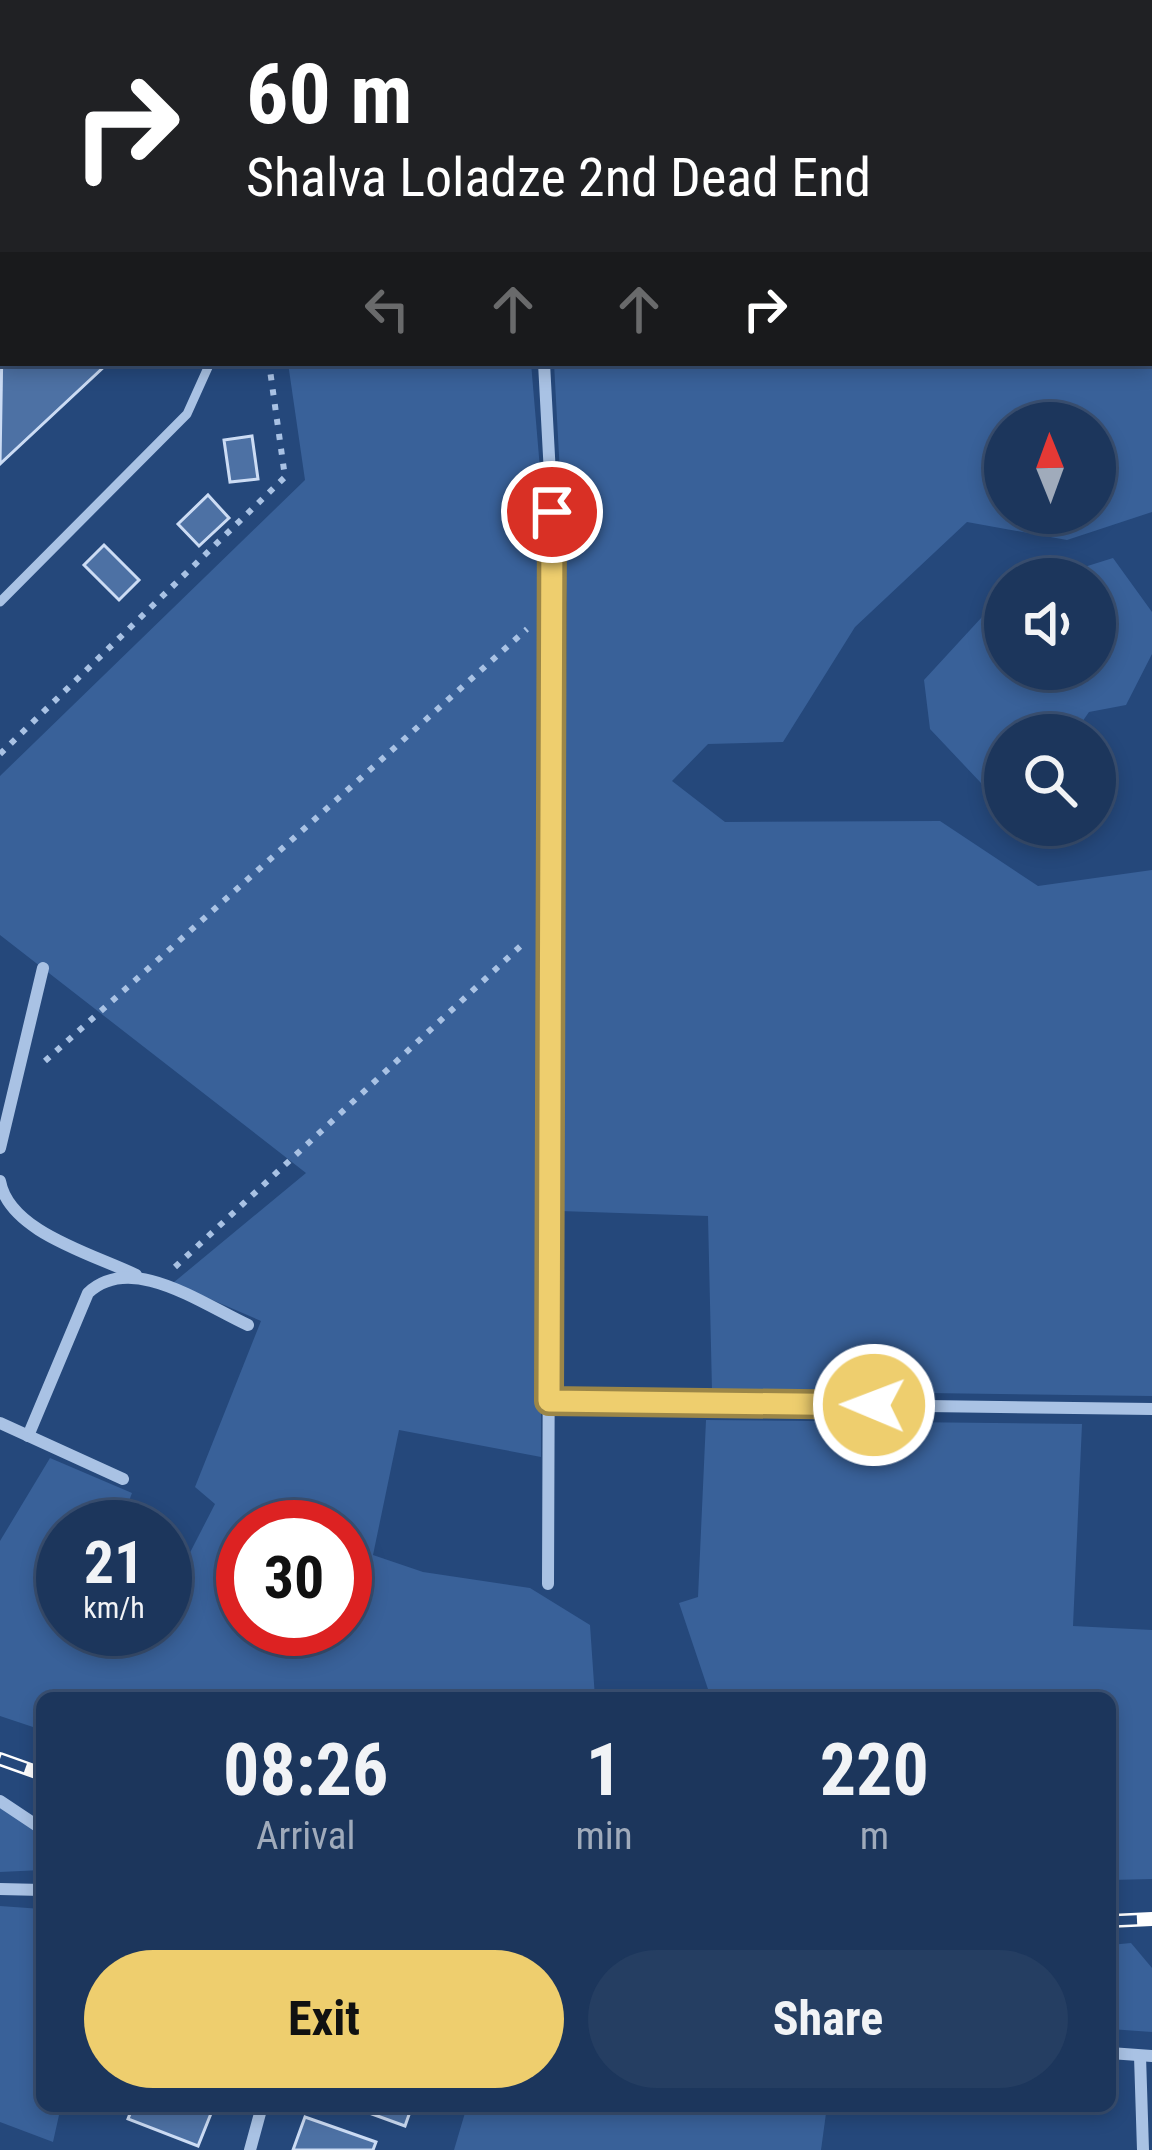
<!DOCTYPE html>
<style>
:root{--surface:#1c365c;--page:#253e62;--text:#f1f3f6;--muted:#a0abbb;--line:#3a5072;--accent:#eece6e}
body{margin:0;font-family:"Roboto Condensed",sans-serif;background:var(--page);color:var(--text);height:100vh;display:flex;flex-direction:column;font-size:45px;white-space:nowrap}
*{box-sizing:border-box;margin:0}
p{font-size:39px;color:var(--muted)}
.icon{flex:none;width:66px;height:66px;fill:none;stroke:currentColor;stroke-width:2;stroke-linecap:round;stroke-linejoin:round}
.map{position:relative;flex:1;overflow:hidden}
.details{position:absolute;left:36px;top:1692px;width:1080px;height:420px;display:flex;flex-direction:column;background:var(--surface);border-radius:18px;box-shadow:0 6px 18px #0003,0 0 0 3px var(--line)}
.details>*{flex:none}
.hud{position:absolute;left:0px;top:0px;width:1152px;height:366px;box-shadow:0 6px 18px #0003,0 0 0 3px var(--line);background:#202124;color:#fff;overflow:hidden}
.needle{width:78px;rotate:359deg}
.fabs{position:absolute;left:984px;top:402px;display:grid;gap:24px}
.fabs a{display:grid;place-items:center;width:132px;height:132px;border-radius:50%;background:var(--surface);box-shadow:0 6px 18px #0003,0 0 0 3px var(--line);font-size:60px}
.speed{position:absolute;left:36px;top:1500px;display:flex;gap:24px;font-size:60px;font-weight:700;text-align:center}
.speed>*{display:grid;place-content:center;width:156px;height:156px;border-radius:50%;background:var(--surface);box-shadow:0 6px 18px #0003,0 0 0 3px var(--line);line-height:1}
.speed small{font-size:30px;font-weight:400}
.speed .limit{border:18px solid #d22;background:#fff;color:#111}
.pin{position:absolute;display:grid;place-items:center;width:102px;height:102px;color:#fff;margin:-51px;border:6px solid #fff;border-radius:50%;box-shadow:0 3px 12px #0007}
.me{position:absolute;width:132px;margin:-66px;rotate:271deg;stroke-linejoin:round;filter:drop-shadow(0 0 9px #0008)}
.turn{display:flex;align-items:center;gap:42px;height:252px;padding:0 48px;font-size:54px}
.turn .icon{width:156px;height:156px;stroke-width:2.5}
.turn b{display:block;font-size:84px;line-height:102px}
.lanes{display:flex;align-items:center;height:114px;padding:0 48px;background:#0003;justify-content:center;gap:60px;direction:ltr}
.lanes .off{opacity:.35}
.eta{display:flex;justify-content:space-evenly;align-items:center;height:204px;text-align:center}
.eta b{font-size:72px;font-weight:700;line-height:84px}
.action{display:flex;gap:24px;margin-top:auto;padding:24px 48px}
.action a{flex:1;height:138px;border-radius:72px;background:var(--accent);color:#111;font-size:48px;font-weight:700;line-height:138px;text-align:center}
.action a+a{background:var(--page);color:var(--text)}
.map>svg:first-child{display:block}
</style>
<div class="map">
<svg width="1152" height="2150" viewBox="0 0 1152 2150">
<rect width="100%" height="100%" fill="#25487b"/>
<g fill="#396199" fill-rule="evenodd">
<path d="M268,0H499L500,3H269Z"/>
<path d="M534,0H1152V512L1067,540L967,522L855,627L783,742L708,744L672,781L725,822L940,821L1038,886L1152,870V1396L712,1390L708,1216L560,1211L567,603L554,363H1149V3ZM1005,423H1095V513H1005Z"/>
<path d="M288,363H531L543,504L541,1457L399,1430L373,1555L423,1572L530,1588L590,1625L595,1698H42V1730L0,1716V1541L50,1458L132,1493L119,1527H63V1629H165V1566L180,1572L215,1504L195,1487L261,1321L173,1283L306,1173L0,935V776L305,480ZM243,1527H345V1629H243Z"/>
<path d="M1113,558L1152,612V654L1126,705L1089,712L1073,735H1005V825H1030L1026,826L999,825L981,783L930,729L924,680L1005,592V669H1095V579H1046Z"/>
<path d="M706,1420L1082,1424L1073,1626L1152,1630V1879L1110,1880V1698H711L679,1603L698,1597Z"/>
<path d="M0,1806L42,1834V1870L0,1872Z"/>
<path d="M0,1906L42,1909V2106H61L53,2142L0,2122Z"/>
<path d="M1131,1943L1152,1968V2032L1110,2029V1945Z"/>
<path d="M467,2106H827L821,2150H454Z"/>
</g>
<g fill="#4d71a4" stroke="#ccdcf4" stroke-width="3">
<path d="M89,0V3H17L47,0Z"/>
<path d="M3,282V363H108L0,464Z"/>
<path d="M252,436L258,479L230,482L224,440Z"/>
<path d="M208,495L229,518L199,546L178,524Z"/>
<path d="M104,545L139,580L119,600L84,565Z"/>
<path d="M133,2106H214L198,2146L128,2119Z"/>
<path d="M350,2106H412L405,2126Z"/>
<path d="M305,2117L376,2142L373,2150H293Z"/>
</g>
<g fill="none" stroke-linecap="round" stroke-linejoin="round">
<g stroke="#a9c2e4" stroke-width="6" stroke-dasharray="6 9" stroke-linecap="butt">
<path d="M2,0V5"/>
<path d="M0,248L3,241"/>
<path d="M0,754L285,477L269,363"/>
<path d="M45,1061L527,629"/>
<path d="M175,1267L526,941"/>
</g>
<g stroke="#a9c2e4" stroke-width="9">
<path d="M181,0V3"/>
<path d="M0,602L187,414L210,363"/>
</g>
<g stroke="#a9c2e4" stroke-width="12">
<path d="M520,0V3"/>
<path d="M544,363L552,512L548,1584"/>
<path d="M0,1148L43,968"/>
<path d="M0,1181C9,1232 93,1254 136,1275"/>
<path d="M549,1401L1152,1409"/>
<path d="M0,1423L123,1479"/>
<path d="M28,1436L88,1293C131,1252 202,1304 248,1325"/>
<path d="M0,1801L42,1829"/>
<path d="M0,1889L42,1890"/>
<path d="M1110,2053L1152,2056"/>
<path d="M1140,2056L1143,2150"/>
<path d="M250,2150L262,2106"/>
</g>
<g stroke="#fff" stroke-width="14">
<g id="rail">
<path d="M0,1759L42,1774"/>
<path d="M1110,1921L1152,1919"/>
</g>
</g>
<use href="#rail" stroke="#25487b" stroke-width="9" stroke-dasharray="27" stroke-linecap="butt"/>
</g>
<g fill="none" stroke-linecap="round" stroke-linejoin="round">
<g stroke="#9b8648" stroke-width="30">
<path id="route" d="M552,512L549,1401L874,1405"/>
</g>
<use href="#route" stroke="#eece6e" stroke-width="21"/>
</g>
</svg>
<div class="fabs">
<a><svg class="needle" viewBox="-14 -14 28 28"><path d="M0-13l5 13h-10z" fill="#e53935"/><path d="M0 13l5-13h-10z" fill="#a0abbb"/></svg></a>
<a><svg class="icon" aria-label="sound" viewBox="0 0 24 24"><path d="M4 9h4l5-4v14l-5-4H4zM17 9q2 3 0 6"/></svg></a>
<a><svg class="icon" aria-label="search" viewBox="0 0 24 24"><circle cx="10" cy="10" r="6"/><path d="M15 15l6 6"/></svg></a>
</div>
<div class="speed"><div>21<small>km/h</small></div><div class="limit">30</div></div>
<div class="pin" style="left:552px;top:512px;background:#d93025"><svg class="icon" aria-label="arrive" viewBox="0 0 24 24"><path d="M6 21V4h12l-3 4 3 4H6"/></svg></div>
<svg class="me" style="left:874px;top:1405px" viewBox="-20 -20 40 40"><circle r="17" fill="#eece6e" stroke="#fff" stroke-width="3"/><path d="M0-11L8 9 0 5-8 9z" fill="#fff"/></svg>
<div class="hud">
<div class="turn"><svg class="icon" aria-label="right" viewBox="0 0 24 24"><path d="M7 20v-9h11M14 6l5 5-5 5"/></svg><div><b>60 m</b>Shalva Loladze 2nd Dead End</div></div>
<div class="lanes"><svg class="icon off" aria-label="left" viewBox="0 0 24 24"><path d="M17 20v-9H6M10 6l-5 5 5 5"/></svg><svg class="icon off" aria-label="ahead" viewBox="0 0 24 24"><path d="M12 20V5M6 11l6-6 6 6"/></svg><svg class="icon off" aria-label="ahead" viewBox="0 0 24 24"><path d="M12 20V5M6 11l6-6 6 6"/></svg><svg class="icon" aria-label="right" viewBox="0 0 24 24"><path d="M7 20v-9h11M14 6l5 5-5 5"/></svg></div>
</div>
<section class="details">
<div class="eta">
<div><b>08:26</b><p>Arrival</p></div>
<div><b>1</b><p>min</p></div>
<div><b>220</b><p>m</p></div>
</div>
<div class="action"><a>Exit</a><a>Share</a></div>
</section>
</div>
